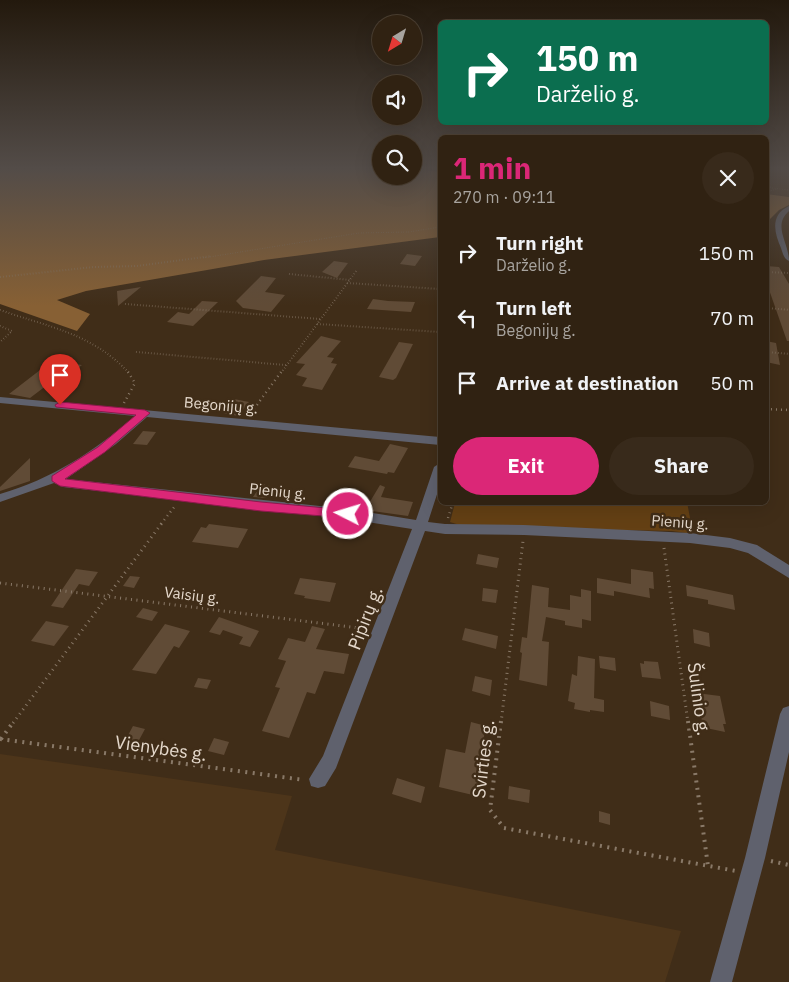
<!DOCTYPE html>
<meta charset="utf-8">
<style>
:root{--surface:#302212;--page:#382a1b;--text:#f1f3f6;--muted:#a8a49f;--line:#4b3f32;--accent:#db2777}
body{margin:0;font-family:"IBM Plex Sans",sans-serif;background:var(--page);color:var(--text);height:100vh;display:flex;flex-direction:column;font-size:19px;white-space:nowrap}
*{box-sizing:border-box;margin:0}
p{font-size:16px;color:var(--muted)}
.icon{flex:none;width:28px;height:28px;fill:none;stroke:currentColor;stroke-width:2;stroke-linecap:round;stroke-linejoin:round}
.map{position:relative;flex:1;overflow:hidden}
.panel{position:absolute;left:438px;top:135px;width:331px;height:370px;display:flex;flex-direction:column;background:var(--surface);border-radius:8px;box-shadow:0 5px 20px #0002,0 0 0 1px var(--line)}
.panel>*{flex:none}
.hud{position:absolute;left:438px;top:20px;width:331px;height:105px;border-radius:8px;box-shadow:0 5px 20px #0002,0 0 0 1px var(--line);background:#0b6e4f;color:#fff;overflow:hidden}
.needle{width:32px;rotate:218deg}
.fabs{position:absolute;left:372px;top:15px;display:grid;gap:10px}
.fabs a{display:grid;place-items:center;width:50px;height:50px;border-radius:50%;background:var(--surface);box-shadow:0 5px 20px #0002,0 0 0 1px var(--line);font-size:25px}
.pin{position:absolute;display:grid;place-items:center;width:42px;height:42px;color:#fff;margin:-51px -21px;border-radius:50% 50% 50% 0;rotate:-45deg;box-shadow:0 0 5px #0007}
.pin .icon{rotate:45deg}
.me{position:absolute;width:55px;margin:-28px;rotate:275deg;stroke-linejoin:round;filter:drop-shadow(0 0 4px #0008)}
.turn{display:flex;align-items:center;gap:18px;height:105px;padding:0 15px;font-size:22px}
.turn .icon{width:65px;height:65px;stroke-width:2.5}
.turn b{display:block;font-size:35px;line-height:42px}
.round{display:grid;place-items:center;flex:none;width:52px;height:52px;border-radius:26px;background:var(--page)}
.summary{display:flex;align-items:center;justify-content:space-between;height:85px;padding:0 15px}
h1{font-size:30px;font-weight:700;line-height:38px;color:var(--accent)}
.primary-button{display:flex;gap:10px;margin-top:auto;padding:10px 15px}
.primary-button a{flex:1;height:58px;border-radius:30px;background:var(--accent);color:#fff;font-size:20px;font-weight:700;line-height:58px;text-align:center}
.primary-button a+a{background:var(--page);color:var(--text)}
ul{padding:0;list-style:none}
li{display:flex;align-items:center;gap:15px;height:65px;padding:0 15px}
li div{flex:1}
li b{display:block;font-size:19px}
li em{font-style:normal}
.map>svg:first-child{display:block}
</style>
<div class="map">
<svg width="789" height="982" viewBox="0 0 789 982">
<rect width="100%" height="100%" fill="#402d18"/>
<g fill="#4d351a">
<path d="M766,169H789V197L766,194Z"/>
<path d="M0,754L292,796L275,850L681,931L665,982H0Z"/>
</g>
<path fill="#644014" d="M687,502L693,534L672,531L466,527L450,522L455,503Z"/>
<g fill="#876034">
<path d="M0,169H381V176H414V169L440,172V237L264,260L86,291L57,300L90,314L77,331L0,304Z"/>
<path d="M766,194L789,197V205L779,210L769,220H766Z"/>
</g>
<g fill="#604b36">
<path d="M407,254L422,256L415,266L400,264Z"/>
<path d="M334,261L348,263L337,278L322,272Z"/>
<path d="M766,266L779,267L789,284V341H787L766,281Z"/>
<path d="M261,276L276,278L265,292L285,295L271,312L243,308L236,301Z"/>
<path d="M141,287L118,306L117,291Z"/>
<path d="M373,299L388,301L415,302L411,312L367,309Z"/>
<path d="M202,301L218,302L193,326L167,322L178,312L189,314Z"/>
<path d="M321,336L341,341L327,357L334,358L331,363L337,364L322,390L302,386L307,378L296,375L305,364L296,363Z"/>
<path d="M766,341L776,343L780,365L766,362Z"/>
<path d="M399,342L413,344L396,378L393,380L379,377Z"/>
<path d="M53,360L82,365L63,380L55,379L30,398L9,394Z"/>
<path d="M234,399L249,402L238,416L223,413Z"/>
<path d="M143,431L156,432L147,445L133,444Z"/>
<path d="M390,444L408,448L394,473L388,472L387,474L348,467L355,456L379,461Z"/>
<path d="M30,458V481L0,491V487Z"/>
<path d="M262,484L274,487L266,498L253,497Z"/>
<path d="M380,485L385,487L381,497L413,502L408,516L365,510Z"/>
<path d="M209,524L248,529L238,548L192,542L201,527L206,528Z"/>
<path d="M478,554L499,558L497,568L476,564Z"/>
<path d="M76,569L98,572L89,586L79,584L63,608L51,606Z"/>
<path d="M631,569L653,572L654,589L649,588L650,598L614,591V596L597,593V578L631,584Z"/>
<path d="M130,576L140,577L134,588L123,586Z"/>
<path d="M300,578L336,583L330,602L304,598L305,596L294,594Z"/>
<path d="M532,585L549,588L548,607L570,610V595L581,597V589L591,591V621L582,619V628L565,625V621L546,617L542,641L549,642L547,686L519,680L522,653L520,652L522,637L527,638Z"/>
<path d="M686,585L733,595L735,610L708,604V600L687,596Z"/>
<path d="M483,588L498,590L496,603L482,601Z"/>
<path d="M143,608L158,612L152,621L136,617Z"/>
<path d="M219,617L259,631L250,647L239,644L243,637L223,630L220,635L209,632Z"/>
<path d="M46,621L69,626L54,646L31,641Z"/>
<path d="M165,624L190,631L179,648L174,646L156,674L132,670Z"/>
<path d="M312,626L325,629L316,649L349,654L344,674L324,671L315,694L307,692L289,738L262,731L280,688L275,687L286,661L278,659L288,638L305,642Z"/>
<path d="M465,628L498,636L496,649L462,640Z"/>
<path d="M693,629L709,633L710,647L694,643Z"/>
<path d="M578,656L595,659L594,698L604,700V712L590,710V712L574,709L575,703L568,701L572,674L577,676Z"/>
<path d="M599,656L615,658L616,671L600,668Z"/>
<path d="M644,661L658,662L661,679L642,677L640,663L644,664Z"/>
<path d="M475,676L492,680L490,696L472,691Z"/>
<path d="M198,678L211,680L207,689L194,687Z"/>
<path d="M696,693L720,696L726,724H723L725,732L706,728L705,721H702Z"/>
<path d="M650,701L669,706L670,720L651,716Z"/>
<path d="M471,722L486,726L480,757H483L477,796L439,787L446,749L465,753Z"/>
<path d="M133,726L145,729L138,742L126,739Z"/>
<path d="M214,738L229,742L224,755L208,751Z"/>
<path d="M397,778L425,787L421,803L392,794Z"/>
<path d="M509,786L530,790L529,803L508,799Z"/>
<path d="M599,811L610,814V825L599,822Z"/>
</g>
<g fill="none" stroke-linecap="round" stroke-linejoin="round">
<g stroke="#897968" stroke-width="1" stroke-dasharray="0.5 2" stroke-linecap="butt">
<path d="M766,184L772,188L789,190"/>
<path d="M766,192L777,189"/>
<path d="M203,258L359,233L409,232L440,227"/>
</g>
<g stroke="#897968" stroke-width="2" stroke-dasharray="0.5 2.5" stroke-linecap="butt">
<path d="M766,272L789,273"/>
<path d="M289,274L350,280"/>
<path d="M0,277L94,267L137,266L211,256"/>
<path d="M347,283L440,289"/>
<path d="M125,304L320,319"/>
<path d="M766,308L789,310"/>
<path d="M0,310C48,327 92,333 129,373"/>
<path d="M317,324L440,332"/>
<path d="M0,326L12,331L0,342"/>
<path d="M136,352L286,365"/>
<path d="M766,352L789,354"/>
<path d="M281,373L357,270"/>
</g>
<g stroke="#897968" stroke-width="2.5" stroke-dasharray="1 4" stroke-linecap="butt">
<path d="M124,403L135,383L128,372"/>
<path d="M766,409L789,410"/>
<path d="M251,413L281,372"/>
<path d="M448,518L453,502"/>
<path d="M161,524L175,506"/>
</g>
<g stroke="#897968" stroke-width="3" stroke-dasharray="1 4.5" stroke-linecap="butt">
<path d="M664,548L688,723"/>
<path d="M0,583L367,629"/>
<path d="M13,723L162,523"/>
<path d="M501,723L523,541"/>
</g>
<g stroke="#897968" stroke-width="4" stroke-dasharray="2 5.5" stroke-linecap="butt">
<path d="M501,721L490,810L504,828L736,871"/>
<path d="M688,721L708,866"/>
<path d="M0,739L304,780"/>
<path d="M1,739L14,721"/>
<path d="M771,861L789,865"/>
</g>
<g fill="#5f616d" fill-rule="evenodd">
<path d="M789,206V211C772,226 789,242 789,261C784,259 783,254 781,248C774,232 770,215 789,206Z"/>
<path d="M0,397L440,437V445L147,417L116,444L66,479L348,509L416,520L434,467L440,463V485L428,522L445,524L524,525L690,533L730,538L757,545L789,565V578L748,553L730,548L690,543L524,535L445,534L425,531L336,768L325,786L318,788L311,786L309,779L323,756L412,529L348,519L63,487L54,483L0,502V494C52,479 95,451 135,416L0,403Z"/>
<path d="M789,706V752L765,858L732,982H710L745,858L780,714L783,708Z"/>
</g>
</g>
<linearGradient id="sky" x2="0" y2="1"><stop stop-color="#23190d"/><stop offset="0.55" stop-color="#534c48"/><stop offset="1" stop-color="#534c48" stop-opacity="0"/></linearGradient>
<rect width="789" height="306" fill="url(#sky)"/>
<path fill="#db2777" stroke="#8e194d" d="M60,402L145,410L150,413L105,452L65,479H66L261,502L348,510L354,514L348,518L261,511L60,486L52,481V476L98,447L136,415L56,407L55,405Z"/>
<g text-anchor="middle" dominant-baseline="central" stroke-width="5" stroke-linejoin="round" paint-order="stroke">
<g font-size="15" fill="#e5d9cc" stroke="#402d18">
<text transform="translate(221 405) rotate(5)">Begonijų g.</text>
<text transform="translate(278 491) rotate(6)">Pienių g.</text>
<text transform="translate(680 522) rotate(4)">Pienių g.</text>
<text transform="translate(192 595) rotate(7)">Vaisių g.</text>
</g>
<g font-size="18" fill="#e5d9cc" stroke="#402d18">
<text transform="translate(365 618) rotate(-69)">Pipirų g.</text>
<text transform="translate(699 699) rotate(82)">Šulinio g.</text>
<text transform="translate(161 748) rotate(8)">Vienybės g.</text>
<text transform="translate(483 759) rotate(-83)">Svirties g.</text>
</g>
</g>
</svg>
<div class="fabs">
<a><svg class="needle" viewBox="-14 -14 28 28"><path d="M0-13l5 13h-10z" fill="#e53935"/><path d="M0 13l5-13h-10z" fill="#a8a49f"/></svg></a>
<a><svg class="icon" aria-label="sound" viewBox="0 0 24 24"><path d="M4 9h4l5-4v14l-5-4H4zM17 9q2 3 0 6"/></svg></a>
<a><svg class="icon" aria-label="search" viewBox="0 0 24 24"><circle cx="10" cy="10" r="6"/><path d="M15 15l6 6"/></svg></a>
</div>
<div class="pin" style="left:60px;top:405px;background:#d93025"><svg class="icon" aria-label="arrive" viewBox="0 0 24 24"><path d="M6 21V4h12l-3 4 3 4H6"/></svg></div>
<svg class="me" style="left:348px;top:514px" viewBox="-20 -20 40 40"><circle r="17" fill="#db2777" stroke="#fff" stroke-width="3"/><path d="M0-11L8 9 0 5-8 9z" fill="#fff"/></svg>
<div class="hud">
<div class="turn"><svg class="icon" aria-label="right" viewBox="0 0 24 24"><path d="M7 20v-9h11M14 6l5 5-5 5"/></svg><div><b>150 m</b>Darželio g.</div></div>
</div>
<section class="panel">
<div class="summary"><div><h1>1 min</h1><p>270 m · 09:11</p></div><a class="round"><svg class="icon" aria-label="close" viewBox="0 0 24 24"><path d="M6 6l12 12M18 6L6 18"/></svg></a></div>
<ul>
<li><svg class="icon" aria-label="right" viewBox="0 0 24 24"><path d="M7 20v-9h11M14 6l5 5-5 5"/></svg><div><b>Turn right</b><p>Darželio g.</p></div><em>150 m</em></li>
<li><svg class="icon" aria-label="left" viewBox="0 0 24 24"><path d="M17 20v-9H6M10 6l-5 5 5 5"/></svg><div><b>Turn left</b><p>Begonijų g.</p></div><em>70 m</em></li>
<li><svg class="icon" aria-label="arrive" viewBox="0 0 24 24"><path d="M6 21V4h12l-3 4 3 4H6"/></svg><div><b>Arrive at destination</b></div><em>50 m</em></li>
</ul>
<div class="primary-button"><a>Exit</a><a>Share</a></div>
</section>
</div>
